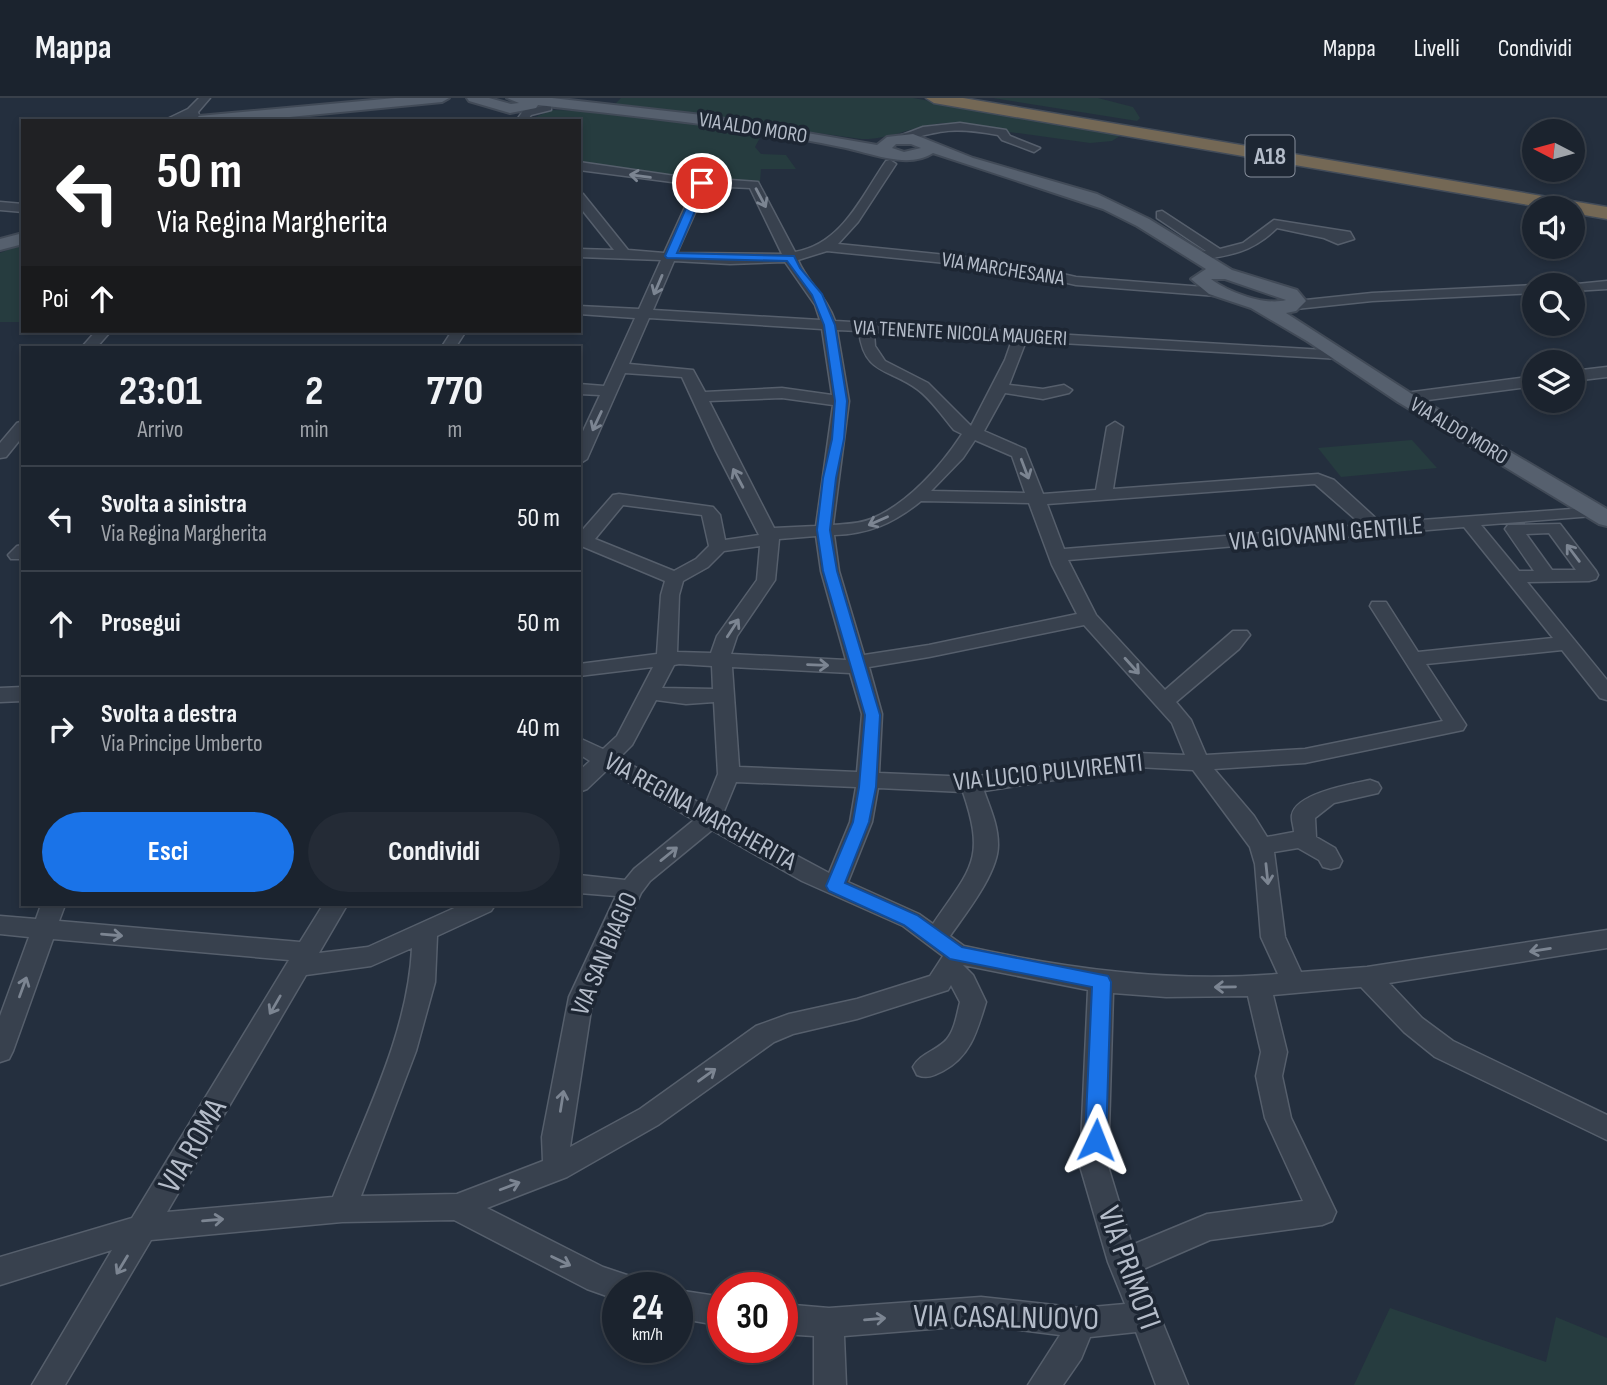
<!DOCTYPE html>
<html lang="it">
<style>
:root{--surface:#1b232e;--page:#242b36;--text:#f1f3f6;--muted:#a0a4aa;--line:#39404a;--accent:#1a73e8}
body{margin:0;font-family:"Sofia Sans Condensed",sans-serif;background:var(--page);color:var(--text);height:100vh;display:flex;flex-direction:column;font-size:26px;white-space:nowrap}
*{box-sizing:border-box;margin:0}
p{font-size:23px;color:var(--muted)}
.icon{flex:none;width:38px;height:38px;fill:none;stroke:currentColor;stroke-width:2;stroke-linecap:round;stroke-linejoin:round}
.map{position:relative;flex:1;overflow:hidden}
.panel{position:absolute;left:21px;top:248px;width:560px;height:560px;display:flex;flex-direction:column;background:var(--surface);border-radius:0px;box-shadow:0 4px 10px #0003,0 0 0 2px var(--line)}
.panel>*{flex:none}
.hud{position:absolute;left:21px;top:21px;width:560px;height:214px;border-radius:0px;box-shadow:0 4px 10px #0003,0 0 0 2px var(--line);background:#202124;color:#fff;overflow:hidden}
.needle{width:46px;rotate:276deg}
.fabs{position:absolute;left:1522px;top:21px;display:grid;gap:14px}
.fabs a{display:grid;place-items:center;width:63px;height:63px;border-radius:50%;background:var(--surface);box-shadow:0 4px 10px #0003,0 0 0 2px var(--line);font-size:35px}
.speed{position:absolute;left:602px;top:1174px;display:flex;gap:14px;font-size:35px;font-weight:700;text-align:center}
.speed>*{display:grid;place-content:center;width:91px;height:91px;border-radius:50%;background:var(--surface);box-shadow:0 4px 10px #0003,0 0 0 2px var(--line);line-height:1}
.speed small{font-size:18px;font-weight:400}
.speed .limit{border:10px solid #d22;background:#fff;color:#111}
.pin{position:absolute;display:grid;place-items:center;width:60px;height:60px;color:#fff;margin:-30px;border:4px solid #fff;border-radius:50%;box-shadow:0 2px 7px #0007}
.me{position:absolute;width:77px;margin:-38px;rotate:2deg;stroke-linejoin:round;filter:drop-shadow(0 0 5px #0008)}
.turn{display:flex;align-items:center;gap:24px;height:147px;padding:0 21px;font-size:32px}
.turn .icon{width:91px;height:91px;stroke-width:2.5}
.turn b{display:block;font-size:49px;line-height:60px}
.then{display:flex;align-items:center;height:66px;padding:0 21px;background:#0003;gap:14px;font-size:26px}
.eta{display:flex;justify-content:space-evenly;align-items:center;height:119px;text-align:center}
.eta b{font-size:42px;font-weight:700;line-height:49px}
.button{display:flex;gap:14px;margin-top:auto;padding:14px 21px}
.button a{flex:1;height:80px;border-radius:42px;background:var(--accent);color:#fff;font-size:28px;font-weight:700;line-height:80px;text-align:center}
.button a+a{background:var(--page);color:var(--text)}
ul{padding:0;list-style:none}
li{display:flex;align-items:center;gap:21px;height:105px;padding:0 21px;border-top:2px solid var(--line)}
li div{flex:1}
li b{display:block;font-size:26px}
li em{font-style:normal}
header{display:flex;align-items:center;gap:42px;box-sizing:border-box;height:98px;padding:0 35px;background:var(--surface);border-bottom:2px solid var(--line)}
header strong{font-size:33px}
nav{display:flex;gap:38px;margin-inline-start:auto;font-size:24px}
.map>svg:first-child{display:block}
</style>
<header>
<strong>Mappa</strong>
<nav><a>Mappa</a><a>Livelli</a><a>Condividi</a></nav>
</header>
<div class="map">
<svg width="1607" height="1287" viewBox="0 0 1607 1287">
<rect width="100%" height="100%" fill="#242f3e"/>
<g fill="#263c3f">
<path d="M621,0H913L1123,36L1112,43L1090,45L944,25C915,27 890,42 861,41L614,7Z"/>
<path d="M993,0H1098L1133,9L1140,20L1137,23Z"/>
<path d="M551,12L600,13L678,22L762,36L755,49L761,56L786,57L796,71H761L760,84C699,81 639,77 579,64V23H527Z"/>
<path d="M23,146V224H0V155Z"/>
<path d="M1412,342L1437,370L1341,379L1318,350Z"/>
<path d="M1390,1210L1546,1264L1556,1219L1607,1240V1287H1354Z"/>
</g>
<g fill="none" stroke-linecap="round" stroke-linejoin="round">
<g stroke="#565f6c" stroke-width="3">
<g id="minor">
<path d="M199,0H210L198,14L201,23H189L188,19L178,23H163L188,11Z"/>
<path d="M547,7L551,8V12L531,17L527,23H516L523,13Z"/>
<path d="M960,25L1006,32L1010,38L1040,50L1034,54L1002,42L998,37C951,28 939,33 895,45L889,42L923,29Z"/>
<path d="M890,62L896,66L858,124L838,146L1005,163L1076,179L1217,190L1224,194L1217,198L1076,187L1005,171L827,153L798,162C807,184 827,199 835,223L1341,253L1348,257L1341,261L1026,243L1009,287L1043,291L1064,287L1072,292L1069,295L1043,301L1005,295L984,333L1025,351L1043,396L1096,392L1107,329L1115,324L1123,329L1113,391L1318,376L1334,382L1381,425L1599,409L1602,413L1599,417L1593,418L1481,427L1519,473H1534L1505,431L1508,427L1560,426L1596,473L1598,477L1596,481L1589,483L1527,484L1607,582V602L1600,600L1562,552L1426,566L1466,627L1463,632L1305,665L1214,671L1254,718L1267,739L1294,734C1294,729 1291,722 1292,717C1296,695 1352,686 1370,682L1378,685L1381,690L1378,695L1334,705L1315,720L1316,739L1335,750L1342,763L1339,769L1331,771L1323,769L1319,762L1298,750L1274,754L1285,839L1301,874L1367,869L1607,832V850L1389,885L1422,920L1453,943L1607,1017V1042L1435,959L1404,934L1361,889L1273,897L1287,954L1282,978L1291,1020L1336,1114L1332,1123L1322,1127L1210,1142L1141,1172L1188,1287H1156L1136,1234L1090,1239L1081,1261L1063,1287H1028L1060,1237L981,1227L844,1238L846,1287H814V1238L782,1236V1206L829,1210L981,1199L1081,1210L1125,1206L1108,1164L1080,1068L1088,892L963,867L973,877L986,904C977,933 971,958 943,973C933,978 927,981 917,977L913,969C920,955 937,953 947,941C955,931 957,916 960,904L951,887L948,892L857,921L793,936L774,944L658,1027L567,1079L487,1110L603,1169L636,1180L641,1190H618V1202L587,1191L454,1122L342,1124L151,1142L65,1287H32L112,1152L0,1187V1159L132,1120L289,862L53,841L13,953L9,961L0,964V918L29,839L0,836V818L36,821L41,807H65L59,823L300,844L323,807H347L319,855L368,849L461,807H495L491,813L437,838L435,884L416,953L361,1098L457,1096L543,1063L542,1039L569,899L616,798L579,795V777L625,782L634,771L694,722L607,672L587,691L579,694V673L590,663L579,656V640L603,651L617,638L653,569L579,578V566L657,556L661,497L665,483L579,447V436L613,397L619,396L713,409L720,417L725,442L759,437L716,353L682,279L625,275L587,361L579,366V342L600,297L579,296V286L604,288L635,220L579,216V208L639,211L661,162L579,159V151L614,152L579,108V95L583,96L628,152L664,155L695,87L579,72V64L675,78L758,84L795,154C842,146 861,99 886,63ZM707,88L750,90L782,156L677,155ZM674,163L730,166L785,164L815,207L820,222L653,212ZM649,220L822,231L832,297L782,290L705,294L693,272L629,266ZM837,232L859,233C864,277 889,270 917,291C931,301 943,319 954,332L962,336C941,368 908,406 871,421C859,426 846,426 833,427L849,303ZM874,234L1012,242L1005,262L971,328L928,285L885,263L875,248ZM782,300L833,307L816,428L774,430L709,303ZM975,342L1012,358L1025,395L931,393L963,360ZM1315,386L1362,427L1064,451L1047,406ZM921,403L1029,405L1052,467L1077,516L929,547L864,557L839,473L834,437C869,436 894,425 921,403ZM623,407L702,417L709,448L696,461L674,473L595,441ZM1464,429L1553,540L1418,554L1386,504H1372L1370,508L1443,623L1305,651L1206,657L1191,622L1176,604L1239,551L1250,537L1247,533H1233L1165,592L1096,517L1068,462ZM1549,435L1576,472H1552L1526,436ZM816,438L821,473L846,562L731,556L737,538L775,482L779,441ZM760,448L757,482L717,538L711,555L677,554L679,497L683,483L708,469L724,453ZM1084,527L1172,625L1185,657L1137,655L971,679L879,675L882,616L869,569L929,559ZM679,566L712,568L713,591L662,590L674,567ZM732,569L850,575L862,616L857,674L739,669ZM656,602L686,606L714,604L718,676L705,708L619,660L632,647ZM1137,669L1193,672L1250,749L1255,766L1261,839L1278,876C1171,885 1068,871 964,848L950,838C966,815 999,774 998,746C998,727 990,710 984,693ZM736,684L856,689L850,724L829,775L722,718ZM878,690L963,694C986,762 971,770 933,826L919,816L848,784L872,724ZM712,732L802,783L903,828L943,858L930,878L857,901L789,916L756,928L640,1011L570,1049L593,899L641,795L650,783ZM412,850C408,936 364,1019 333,1099L167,1114L306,877L371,868ZM1113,895L1166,899L1248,898L1261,954L1256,978L1265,1020L1303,1103L1207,1116L1132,1147L1108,1068Z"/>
<path d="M0,104L23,106V114L0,112Z"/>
<path d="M1162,113L1220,151L1243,145L1274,122L1350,134L1354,141L1338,146L1324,140L1277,130C1253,154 1229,158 1197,162L1190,158L1192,155L1206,153L1157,120V114Z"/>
<path d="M1607,183V191L1573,193V187H1567Z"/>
<path d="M1535,187V195L1372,203L1296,211L1289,207L1296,203L1372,195Z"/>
<path d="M96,233H111L96,250H81Z"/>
<path d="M452,233H466L455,250H441Z"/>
<path d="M1607,269V279L1573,283V273Z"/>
<path d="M1535,278V288L1405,305L1397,300L1405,295Z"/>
<path d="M23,323V338L6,359L0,360V345L17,325Z"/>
<path d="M23,447V461H11L8,457L17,448Z"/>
<path d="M23,589V603L0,604V590Z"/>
<path d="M677,1192L723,1199V1228L677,1220Z"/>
</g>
</g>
<g stroke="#414a57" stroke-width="4">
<g id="major">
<path d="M395,0H449L442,4L249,23H192L199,18Z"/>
<path d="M467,0H489L511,6L519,5L507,0H552L702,17L877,47L887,39L913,36L973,60L1097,96L1149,121L1232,172L1297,192L1306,203L1296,213L1286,215L1412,296L1607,411V428L1599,426L1398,304L1307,243L1251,210L1209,196L1191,181L1206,171L1137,128L1103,111L933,55C907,72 869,54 841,49C741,28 639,19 538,7L536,10L510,15L469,3ZM896,46H911L921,50L904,54L892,50ZM1211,181H1225L1286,202C1264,208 1228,194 1211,181Z"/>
<path d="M23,135V146L0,152V141Z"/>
</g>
</g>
<g stroke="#434c59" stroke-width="3">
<path id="highway" d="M926,0H963L1607,109V121L1573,115V110H1546L934,5Z"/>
</g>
<use href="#minor" fill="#38414e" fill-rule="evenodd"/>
<use href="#major" fill="#56606e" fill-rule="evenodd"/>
<use href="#highway" fill="#746855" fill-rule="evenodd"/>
</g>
<defs><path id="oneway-shaft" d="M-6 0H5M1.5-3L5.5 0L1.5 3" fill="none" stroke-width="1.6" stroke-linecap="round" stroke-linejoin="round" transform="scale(1.75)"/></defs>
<g stroke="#7c8592">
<use href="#oneway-shaft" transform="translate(640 78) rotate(-172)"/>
<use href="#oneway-shaft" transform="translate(761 100) rotate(62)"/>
<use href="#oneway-shaft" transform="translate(658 187) rotate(113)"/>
<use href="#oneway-shaft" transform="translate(597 323) rotate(115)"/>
<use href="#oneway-shaft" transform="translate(1025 371) rotate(69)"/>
<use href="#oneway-shaft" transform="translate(738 380) rotate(-118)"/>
<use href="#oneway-shaft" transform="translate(878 423) rotate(156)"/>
<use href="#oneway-shaft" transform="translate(1573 455) rotate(-127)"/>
<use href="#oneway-shaft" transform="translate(733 530) rotate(-57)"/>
<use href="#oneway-shaft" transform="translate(818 567) rotate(2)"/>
<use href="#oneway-shaft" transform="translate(1132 568) rotate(48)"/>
<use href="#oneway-shaft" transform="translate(669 756) rotate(-39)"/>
<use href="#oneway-shaft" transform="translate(1267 776) rotate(84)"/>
<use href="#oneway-shaft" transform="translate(112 837) rotate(5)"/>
<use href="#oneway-shaft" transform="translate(1540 852) rotate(171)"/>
<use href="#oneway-shaft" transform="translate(23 889) rotate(-70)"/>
<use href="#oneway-shaft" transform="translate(1225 889) rotate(179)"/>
<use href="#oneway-shaft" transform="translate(275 907) rotate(120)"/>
<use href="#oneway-shaft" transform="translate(707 977) rotate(-36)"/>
<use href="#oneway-shaft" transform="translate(562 1003) rotate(-81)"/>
<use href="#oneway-shaft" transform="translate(510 1088) rotate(-21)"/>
<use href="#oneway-shaft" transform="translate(213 1122) rotate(-5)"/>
<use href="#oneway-shaft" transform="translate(561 1163) rotate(26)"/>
<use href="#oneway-shaft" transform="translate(122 1167) rotate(121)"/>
<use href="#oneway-shaft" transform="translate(875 1221) rotate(-5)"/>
</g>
<path fill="#1a73e8" stroke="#114b97" stroke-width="2" d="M702,82L707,85L677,155L794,158L800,170L822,196L835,227L847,303L844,341L836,380L830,432L837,473L880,617L876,689L869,724L845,785L917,817L962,849L1108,878L1111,884L1106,1042L1103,1048L1096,1051L1088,1048L1085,1042L1092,889L950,861L904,827L829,793L826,788L853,724L859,689L865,617L823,473L817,432L823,380L832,341L835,303L824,227L812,197L787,163L667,160L665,158L697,85Z"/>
<g text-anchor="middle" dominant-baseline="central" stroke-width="7" stroke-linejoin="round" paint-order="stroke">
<g font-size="21" fill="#b4bcc9" stroke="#1d2633">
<text transform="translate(753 30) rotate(9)">VIA ALDO MORO</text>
<text transform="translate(1003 171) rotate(9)">VIA MARCHESANA</text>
<text transform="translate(960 235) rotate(3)">VIA TENENTE NICOLA MAUGERI</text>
<text transform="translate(1459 333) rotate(31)">VIA ALDO MORO</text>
</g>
<rect fill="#1d2633" stroke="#878f9c" stroke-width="2" x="1245.5" y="37.5" width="49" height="41" rx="5"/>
<g font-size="24" font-weight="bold" fill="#b4bcc9">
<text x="1270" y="58">A18</text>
</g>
<g font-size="26" fill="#b4bcc9" stroke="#1d2633">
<text transform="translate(1326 436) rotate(-5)">VIA GIOVANNI GENTILE</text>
<text transform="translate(1048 675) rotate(-6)">VIA LUCIO PULVIRENTI</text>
<text transform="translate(700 714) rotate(29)">VIA REGINA MARGHERITA</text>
<text transform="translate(605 856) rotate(-67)">VIA SAN BIAGIO</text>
</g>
<g font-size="32" fill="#b4bcc9" stroke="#1d2633">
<text transform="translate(193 1048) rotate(-60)">VIA ROMA</text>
<text transform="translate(1129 1170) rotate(70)">VIA PRIMOTI</text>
<text transform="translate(1006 1220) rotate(1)">VIA CASALNUOVO</text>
</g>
</g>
</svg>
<div class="fabs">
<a><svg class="needle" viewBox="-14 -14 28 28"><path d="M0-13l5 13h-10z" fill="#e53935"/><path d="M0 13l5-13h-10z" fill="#a0a4aa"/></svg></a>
<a><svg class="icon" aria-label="sound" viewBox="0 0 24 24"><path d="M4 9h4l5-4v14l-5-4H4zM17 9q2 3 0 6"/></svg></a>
<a><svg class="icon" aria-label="search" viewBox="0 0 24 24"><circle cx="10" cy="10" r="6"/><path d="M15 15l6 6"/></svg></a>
<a><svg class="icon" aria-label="layers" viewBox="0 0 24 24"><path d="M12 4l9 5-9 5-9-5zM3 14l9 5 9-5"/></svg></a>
</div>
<div class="speed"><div>24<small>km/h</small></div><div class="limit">30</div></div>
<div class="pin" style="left:702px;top:85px;background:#d93025"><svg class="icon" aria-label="arrive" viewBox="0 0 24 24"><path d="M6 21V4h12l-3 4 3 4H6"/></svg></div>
<svg class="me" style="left:1096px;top:1042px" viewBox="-20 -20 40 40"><path d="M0-17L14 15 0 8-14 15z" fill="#1a73e8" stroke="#fff" stroke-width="4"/></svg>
<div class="hud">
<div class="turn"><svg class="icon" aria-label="left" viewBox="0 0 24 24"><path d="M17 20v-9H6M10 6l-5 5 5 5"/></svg><div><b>50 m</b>Via Regina Margherita</div></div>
<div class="then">Poi<svg class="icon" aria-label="ahead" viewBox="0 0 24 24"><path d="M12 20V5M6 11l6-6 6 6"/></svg></div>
</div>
<section class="panel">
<div class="eta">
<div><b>23:01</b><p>Arrivo</p></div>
<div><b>2</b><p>min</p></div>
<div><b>770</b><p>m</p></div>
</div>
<ul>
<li><svg class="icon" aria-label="left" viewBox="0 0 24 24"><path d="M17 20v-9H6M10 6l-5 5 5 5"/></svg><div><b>Svolta a sinistra</b><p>Via Regina Margherita</p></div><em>50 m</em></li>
<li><svg class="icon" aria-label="ahead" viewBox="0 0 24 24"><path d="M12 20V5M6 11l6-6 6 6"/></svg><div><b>Prosegui</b></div><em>50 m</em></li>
<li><svg class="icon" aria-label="right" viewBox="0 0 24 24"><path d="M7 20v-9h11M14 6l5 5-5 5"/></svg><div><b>Svolta a destra</b><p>Via Principe Umberto</p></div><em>40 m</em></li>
</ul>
<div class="button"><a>Esci</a><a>Condividi</a></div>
</section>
</div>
